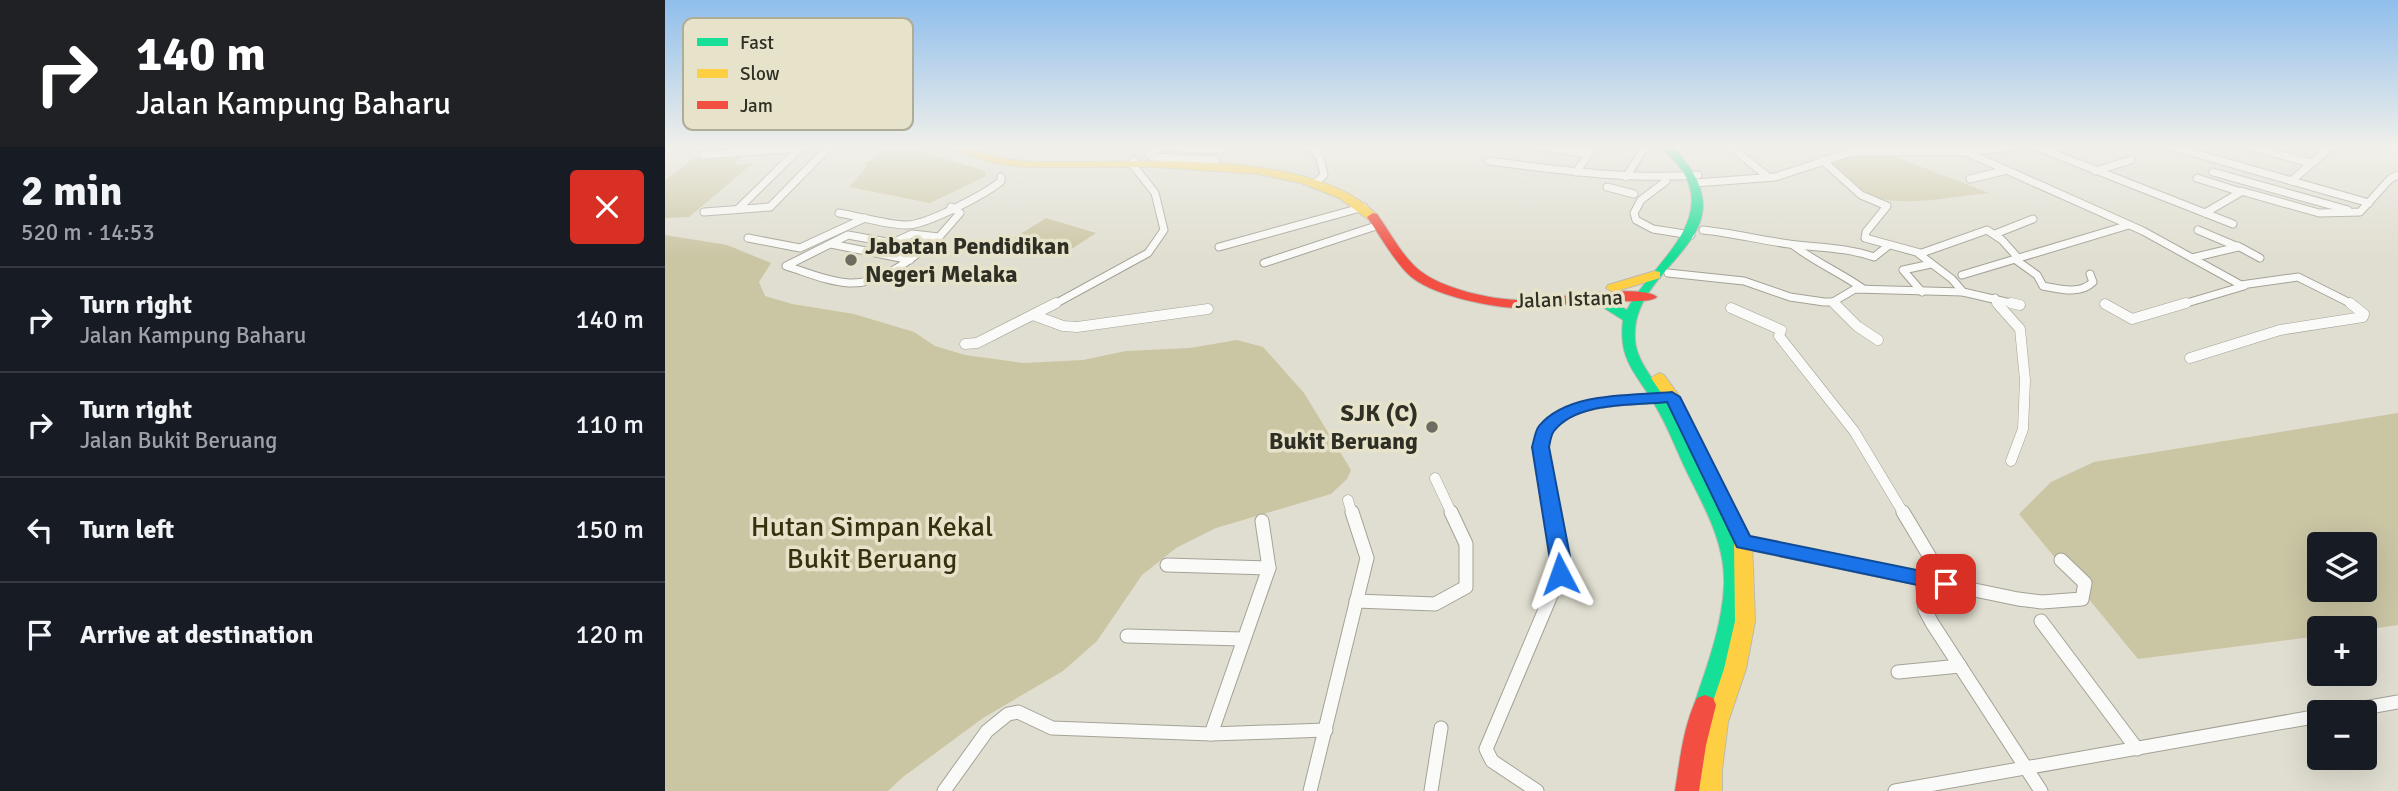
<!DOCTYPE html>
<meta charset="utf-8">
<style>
:root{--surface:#171b24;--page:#20242c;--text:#f1f3f6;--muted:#9ea1a6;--line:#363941}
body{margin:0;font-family:Signika,sans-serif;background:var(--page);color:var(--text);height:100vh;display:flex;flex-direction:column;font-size:26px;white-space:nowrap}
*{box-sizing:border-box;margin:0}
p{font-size:23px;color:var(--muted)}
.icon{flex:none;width:38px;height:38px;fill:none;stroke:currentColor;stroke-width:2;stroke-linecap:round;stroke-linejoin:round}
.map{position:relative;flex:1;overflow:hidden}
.details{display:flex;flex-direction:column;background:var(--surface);width:665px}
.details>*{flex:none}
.banner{background:#202124;color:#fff;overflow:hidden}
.controls{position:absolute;left:1642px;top:532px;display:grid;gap:14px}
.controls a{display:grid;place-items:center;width:70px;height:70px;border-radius:7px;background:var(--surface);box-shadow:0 7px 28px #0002;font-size:35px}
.pin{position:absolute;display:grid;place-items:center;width:60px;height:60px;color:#fff;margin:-30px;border-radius:14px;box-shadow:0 4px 10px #0006}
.me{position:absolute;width:77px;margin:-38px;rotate:356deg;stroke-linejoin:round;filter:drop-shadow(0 0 5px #0008)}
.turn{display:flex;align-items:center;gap:24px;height:147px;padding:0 21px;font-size:32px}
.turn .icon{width:91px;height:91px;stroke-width:2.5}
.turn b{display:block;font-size:49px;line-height:60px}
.round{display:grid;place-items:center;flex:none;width:74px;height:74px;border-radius:7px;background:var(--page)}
.head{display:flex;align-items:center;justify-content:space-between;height:119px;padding:0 21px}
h1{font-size:42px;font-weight:700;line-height:52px}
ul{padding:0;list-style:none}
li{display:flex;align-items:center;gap:21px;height:105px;padding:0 21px;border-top:2px solid var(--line)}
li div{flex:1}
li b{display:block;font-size:26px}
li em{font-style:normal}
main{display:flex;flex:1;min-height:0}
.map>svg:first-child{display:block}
</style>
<main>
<section class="details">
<div class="banner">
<div class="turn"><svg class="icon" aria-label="right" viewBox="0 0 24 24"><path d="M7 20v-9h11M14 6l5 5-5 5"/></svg><div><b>140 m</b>Jalan Kampung Baharu</div></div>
</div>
<div class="head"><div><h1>2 min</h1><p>520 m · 14:53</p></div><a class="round" style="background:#d93025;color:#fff"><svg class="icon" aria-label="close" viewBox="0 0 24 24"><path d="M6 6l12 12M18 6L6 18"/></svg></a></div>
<ul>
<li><svg class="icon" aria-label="right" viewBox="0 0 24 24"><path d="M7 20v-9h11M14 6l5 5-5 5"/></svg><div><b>Turn right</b><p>Jalan Kampung Baharu</p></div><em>140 m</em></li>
<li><svg class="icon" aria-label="right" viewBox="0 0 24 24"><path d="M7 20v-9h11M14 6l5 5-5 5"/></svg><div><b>Turn right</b><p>Jalan Bukit Beruang</p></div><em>110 m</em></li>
<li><svg class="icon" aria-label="left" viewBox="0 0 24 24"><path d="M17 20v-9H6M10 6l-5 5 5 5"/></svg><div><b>Turn left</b></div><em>150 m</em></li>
<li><svg class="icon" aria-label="arrive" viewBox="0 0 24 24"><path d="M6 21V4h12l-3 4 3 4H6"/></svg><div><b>Arrive at destination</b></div><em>120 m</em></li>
</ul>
</section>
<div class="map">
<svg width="1733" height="791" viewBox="0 0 1733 791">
<rect width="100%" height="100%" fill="#e0ded0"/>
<g fill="#cac5a3" fill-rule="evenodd">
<path d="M245,148L320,171L321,176L265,203L184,187L203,165L199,164L208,160L217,149Z"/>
<path d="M78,154L69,165L88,163L24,217L0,218V180L29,158Z"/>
<path d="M1223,154L1324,193C1283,197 1240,208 1199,195L1161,161L1173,156Z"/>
<path d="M381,218L431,233L405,250L349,238Z"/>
<path d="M0,235L62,245L106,263L94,282L100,296L127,304L189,314L249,332L270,346L300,355L358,363L418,360L461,351L525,348L572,340L598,347L639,393L686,470L682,479L666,494L551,528L511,548L477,575L432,641L398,671L318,718L238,777L223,791H0Z"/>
<path d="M1733,413V625L1699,630L1654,628V636L1473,659L1354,514L1386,482L1429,462ZM1654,544H1699V590H1654Z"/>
</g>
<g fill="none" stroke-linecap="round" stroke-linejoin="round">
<g stroke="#a4a297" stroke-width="9">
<g id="street-far2">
<path d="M647,147L655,158L659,175L649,184"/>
<path d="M879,147L924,154"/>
<path d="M1066,147L1102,176"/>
<path d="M1372,147L1568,224"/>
<path d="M1508,147L1704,203"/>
<path d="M1586,147L1646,163"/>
<path d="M1301,152L1478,231L1576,285L1633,277L1689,305"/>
<path d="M39,155L136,148"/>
<path d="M550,160L487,157L483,154L494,147L557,150"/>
<path d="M1157,160L1196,195L1222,206L1201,232L1200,238L1255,253"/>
<path d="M824,161C894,170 962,180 1033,175"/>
<path d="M1430,171L1466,160"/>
<path d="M911,172L929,147"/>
<path d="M1548,172L1683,210"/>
<path d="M961,177L980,147"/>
<path d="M1532,178L1576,192L1540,213"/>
<path d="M1305,179L1338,171"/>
<path d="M1001,181L976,200L969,213L971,220L988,229L1026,235"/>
<path d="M1626,181L1666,147"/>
<path d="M1030,183L1110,177L1187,152H1301L1347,147"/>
<path d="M942,187L969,194"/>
<path d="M1576,191L1654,213L1695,212L1725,179L1733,175"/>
<path d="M73,209L136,147"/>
<path d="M39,212L105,207L164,147"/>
<path d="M174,213C192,216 227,226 243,225C263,224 321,194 336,181V177"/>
<path d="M1038,230C1067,233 1095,240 1124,244C1153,248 1180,247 1209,257L1223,246"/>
<path d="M247,234L274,237C250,256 217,285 184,283C163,282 141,272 121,266L183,235L227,243Z"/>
<path d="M1330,234L1368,219"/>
<path d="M274,237L295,213L286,207"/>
<path d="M83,238L135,248L200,218"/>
<path d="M166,244L245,260"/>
<path d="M1128,245C1150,262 1174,272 1197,288"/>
<path d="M1573,246L1595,258"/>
<path d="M554,247L699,207"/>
<path d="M1527,258L1573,247L1533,230"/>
<path d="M1354,259L1337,240L1322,230L1254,254L1287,279L1298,292L1354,305"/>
<path d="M1351,260L1372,275L1378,286C1394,289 1415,295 1428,282L1425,274"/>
<path d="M599,263L714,225"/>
<path d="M1003,273L1079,281L1125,297L1159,302H1168L1190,289L1298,292"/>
<path d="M1297,275L1464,225"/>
<path d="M1257,292L1238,270L1266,264"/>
<path d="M1330,298L1333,305"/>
<path d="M1168,302L1171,305"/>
<path d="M388,305L483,253L499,230L490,193L467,164L469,161"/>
<path d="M1515,305L1579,286"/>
</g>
</g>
<g stroke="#a4a297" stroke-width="11">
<g id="street-far1">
<path d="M1169,303L1192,326L1213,340"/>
<path d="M1332,303L1355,329L1360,380L1358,429L1346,461"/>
<path d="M1346,303L1355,305"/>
<path d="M1440,304L1467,319L1521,303"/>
<path d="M1066,308L1116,330L1114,336L1189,431L1239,514"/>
<path d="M368,315L398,326L412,327L543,309"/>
<path d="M300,344L312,343L391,303"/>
<path d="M1525,358L1615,330L1698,317L1699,314L1685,303"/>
<path d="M770,478L787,514"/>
<path d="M683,500L687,514"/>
<path d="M887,514C883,493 876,470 875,449C874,400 963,400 996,398"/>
</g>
</g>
<g stroke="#a4a297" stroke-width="15">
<g id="street">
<path d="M1238,512L1281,584"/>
<path d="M1078,542L1353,599L1377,602L1417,599L1420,583L1396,560"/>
<path d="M502,565L604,568"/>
<path d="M1257,579L1260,610L1267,623L1376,791"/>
<path d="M691,601L770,604L801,587V544L786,512"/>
<path d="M1376,621L1472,749"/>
<path d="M462,636L578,639"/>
<path d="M1233,672L1295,666"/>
<path d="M1677,712L1733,702"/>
<path d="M546,734L604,568L597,521"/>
<path d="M279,791L322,731L343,714L353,712L387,728L546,734L661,730"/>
<path d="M645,791L702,558L687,512"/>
<path d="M766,791L776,728"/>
<path d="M872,791L827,761L821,749L895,574V556L887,512"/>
<path d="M1230,791L1654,716"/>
</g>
</g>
<g stroke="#bbbab3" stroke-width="2">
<path id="fast" d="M997,147H1008C1095,239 964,261 970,340C972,366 997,388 1009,410C1020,430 1029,451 1040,472C1058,508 1080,544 1079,586C1078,627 1063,666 1051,705L1048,712L1040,715L1032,712L1029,705C1042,666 1057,627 1059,586C1061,543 1039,507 1021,470C1011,449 1003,427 991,407C972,373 953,362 958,320L920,296L922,293H932L962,310C982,269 1051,224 1018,172C1013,163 1004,156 997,147Z"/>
</g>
<g stroke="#bbbab3" stroke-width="2">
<g id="slow">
<path d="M279,147C306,147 330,159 357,161C453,167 643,141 714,217L708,221L704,220L674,198L636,183L593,174L491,167H358L329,163Z"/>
<path d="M990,271L995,272V278L948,292L941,288L943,285Z"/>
<path d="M994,373L999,375L1015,397L1087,542L1090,621L1081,669L1063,722L1057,770V791H1033V770L1041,722L1059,669L1070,621L1069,542L999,397L986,378Z"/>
</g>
</g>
<g stroke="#bbbab3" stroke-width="2">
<g id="jam">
<path d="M708,213L712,214C725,232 737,256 754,270C777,289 830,301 860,300C886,299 975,283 992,297C984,304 948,300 934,301C910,303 884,307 860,308C830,309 764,295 743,274C727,258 715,235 702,217Z"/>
<path d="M1040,695L1048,698L1051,705L1041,745L1034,791H1010C1015,760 1018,727 1032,698Z"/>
</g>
</g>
<use href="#street-far2" stroke="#fafaf8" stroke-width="7"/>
<use href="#street-far1" stroke="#fafaf8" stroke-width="10"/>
<use href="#street" stroke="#fafaf8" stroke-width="13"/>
<use href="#fast" fill="#16e098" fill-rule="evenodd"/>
<use href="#slow" fill="#ffcf43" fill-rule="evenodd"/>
<use href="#jam" fill="#f24e42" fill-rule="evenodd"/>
</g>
<linearGradient id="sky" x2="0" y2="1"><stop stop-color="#8fbeec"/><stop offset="0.57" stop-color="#f1f0ea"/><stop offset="1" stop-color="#f1f0ea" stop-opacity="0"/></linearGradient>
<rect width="1733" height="258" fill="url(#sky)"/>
<path fill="#1a73e8" stroke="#114b97" stroke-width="2" d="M1007,392L1015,397L1085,536L1281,576L1288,578L1291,584L1288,589L1281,591L1072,547L1002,402C968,406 912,401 889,431C886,435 885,442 884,447L905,556V574L902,579L895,581L888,579L867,447C869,441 870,431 874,426C903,391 967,396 1007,392Z"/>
<g fill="#6e6c61" stroke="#e6e3ca" stroke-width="2.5">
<circle cx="186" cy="260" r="7"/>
<circle cx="767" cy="427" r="7"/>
</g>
<g text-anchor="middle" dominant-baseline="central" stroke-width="7" stroke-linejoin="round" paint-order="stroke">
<g font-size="21" fill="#302f25" stroke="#e6e3ca">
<text transform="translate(904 299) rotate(-2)">Jalan Istana</text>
</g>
<g font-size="24" font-weight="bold" fill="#302f25" stroke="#e6e3ca" text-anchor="start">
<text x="200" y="246">Jabatan Pendidikan<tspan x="200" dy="28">Negeri Melaka</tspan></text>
<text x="753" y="413" text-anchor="end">SJK (C)<tspan x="753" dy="28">Bukit Beruang</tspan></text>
</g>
<g font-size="28" fill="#373110" stroke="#e6e3ca">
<text x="207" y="527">Hutan Simpan Kekal<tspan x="207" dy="32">Bukit Beruang</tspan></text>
</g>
</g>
<rect x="18" y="18" width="230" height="112" rx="10" fill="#e6e3ca" stroke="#afad98" stroke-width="2"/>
<rect x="32" y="38" width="31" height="8" fill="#16e098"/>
<rect x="32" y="69" width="31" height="9" fill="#ffcf43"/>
<rect x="32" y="101" width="31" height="8" fill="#f24e42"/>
<g font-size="19" fill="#302f25">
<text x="75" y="49">Fast</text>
<text x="75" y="80">Slow</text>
<text x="75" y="112">Jam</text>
</g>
</svg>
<div class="controls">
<a><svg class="icon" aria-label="layers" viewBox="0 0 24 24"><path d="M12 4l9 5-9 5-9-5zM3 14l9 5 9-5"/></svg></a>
<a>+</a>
<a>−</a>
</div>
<div class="pin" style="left:1281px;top:584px;background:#d93025"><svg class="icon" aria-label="arrive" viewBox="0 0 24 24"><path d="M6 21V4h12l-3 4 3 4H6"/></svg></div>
<svg class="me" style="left:895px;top:574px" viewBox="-20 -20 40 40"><path d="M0-17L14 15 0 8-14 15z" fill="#1a73e8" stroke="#fff" stroke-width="4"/></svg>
</div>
</main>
